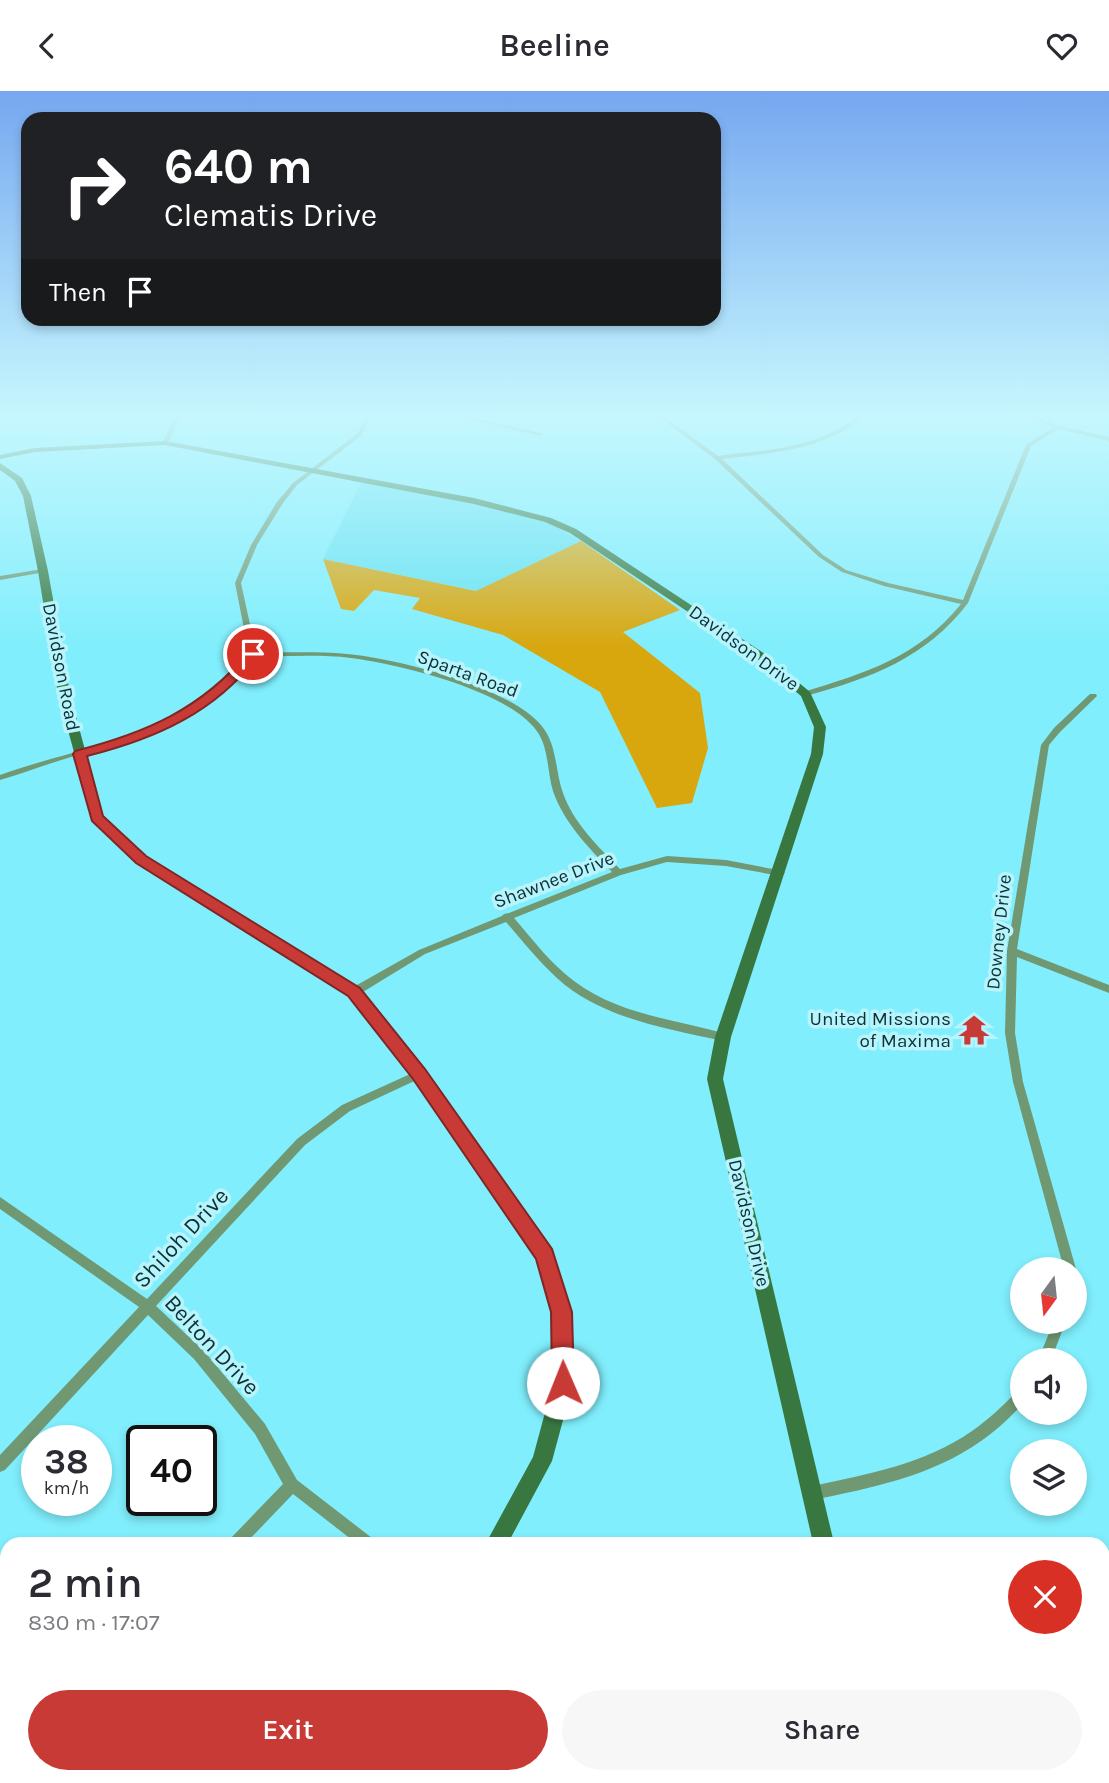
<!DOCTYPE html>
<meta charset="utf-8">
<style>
:root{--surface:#fff;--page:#f7f7f7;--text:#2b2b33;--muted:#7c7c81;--accent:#c83a36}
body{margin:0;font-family:Karla,sans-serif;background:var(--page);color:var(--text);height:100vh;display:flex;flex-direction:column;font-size:26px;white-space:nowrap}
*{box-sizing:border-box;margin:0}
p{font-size:23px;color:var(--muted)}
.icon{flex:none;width:38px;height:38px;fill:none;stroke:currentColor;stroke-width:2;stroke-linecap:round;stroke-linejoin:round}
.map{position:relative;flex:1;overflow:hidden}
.panel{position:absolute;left:0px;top:1446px;width:1110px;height:247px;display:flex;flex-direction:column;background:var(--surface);border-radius:21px 21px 0 0;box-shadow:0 4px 10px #0003}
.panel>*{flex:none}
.banner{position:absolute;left:21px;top:21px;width:700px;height:214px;border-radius:21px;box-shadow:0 4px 10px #0003;background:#202124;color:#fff;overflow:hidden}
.needle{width:46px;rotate:195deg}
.controls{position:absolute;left:1010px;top:1166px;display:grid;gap:14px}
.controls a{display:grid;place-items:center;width:77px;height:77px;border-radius:50%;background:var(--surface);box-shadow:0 4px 10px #0003;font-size:35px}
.speed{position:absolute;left:21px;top:1334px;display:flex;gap:14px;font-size:35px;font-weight:700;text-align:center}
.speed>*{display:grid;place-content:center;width:91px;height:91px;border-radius:50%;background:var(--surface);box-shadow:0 4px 10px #0003;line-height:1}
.speed small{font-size:18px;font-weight:400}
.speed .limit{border:4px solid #111;border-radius:10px;background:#fff;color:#111}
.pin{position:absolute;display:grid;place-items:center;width:60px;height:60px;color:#fff;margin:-30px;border:4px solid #fff;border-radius:50%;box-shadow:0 2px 7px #0007}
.me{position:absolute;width:77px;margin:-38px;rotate:359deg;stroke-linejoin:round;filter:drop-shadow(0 0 5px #0008)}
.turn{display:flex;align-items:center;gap:24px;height:147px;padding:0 28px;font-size:32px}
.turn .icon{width:91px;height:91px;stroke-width:2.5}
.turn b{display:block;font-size:49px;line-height:60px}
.then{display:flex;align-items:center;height:66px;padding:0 28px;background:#0003;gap:14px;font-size:26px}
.round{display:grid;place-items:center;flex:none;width:74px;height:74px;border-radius:37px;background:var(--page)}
.head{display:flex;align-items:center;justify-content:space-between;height:119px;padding:0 28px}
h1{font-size:42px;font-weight:600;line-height:52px}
.button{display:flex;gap:14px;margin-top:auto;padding:14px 28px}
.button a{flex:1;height:80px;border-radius:42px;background:var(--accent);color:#fff;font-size:28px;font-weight:600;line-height:80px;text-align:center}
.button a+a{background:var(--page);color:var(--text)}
header{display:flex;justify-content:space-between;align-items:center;height:91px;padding:0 28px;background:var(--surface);font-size:32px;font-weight:600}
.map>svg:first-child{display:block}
</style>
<header><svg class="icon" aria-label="back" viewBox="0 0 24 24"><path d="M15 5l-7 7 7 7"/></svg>Beeline<svg class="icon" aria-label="heart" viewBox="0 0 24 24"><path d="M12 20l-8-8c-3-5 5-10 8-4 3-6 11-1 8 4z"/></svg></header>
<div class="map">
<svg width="1109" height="1692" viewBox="0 0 1109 1692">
<rect width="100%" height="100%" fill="#80eefc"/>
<path fill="#67e2f2" d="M362,390L489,416L552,433L581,450L477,500L323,468Z"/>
<path fill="#d8a60d" d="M581,450L680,519L623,541L700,602L708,657L692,712L657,717L600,601L503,544L412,518L420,507L374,499L354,520L341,518L323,468L476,500Z"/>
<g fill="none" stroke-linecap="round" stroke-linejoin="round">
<g fill="#709973" fill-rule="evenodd">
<path d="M178,321H183L168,352L163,353L162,352Z"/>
<path d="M368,321H373L362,344L297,394L283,412L257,454L241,492L256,561C286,562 317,560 347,563C395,567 521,598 546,641C557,659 556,683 563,702C574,733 598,755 620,778L667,765L726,769L783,780L785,782L780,785L726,775L667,771L621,784L514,827C533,849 551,873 574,890C619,924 674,928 727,943L728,946L727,949L723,950C669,938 610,929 565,894C543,876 525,853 506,831L425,863L358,904H350L349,901L350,898L419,859L502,825L504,823L509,822L612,781C589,757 564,732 553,700C547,681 549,655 536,639C506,599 399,573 351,567C319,563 287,566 255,565C239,584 223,603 201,617C162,643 116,654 71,666C47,673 24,682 0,689V684C64,661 135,651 194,615C216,601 233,582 249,563L235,492L251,454L277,411L293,392L358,342Z"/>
<path d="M435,321H447L544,343L541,345Z"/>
<path d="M652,321H658L718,365C766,359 826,357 861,321H867C832,359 770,362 722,368L823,464L846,479L888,492L963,509L1026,354L1053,336L1015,321H1023L1059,335L1109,346V350L1058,338L1031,355L968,512C926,567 871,587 806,605H803V601C866,582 918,566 961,513L884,495L842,481L819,466L715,368Z"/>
<path d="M43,478L46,480L45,481L0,489V485Z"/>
<path d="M1090,603H1096L1097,605L1060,641L1049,654L1017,858L1109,894V902L1017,866L1015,942L1023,991L1076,1178L1074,1182V1178H1064L1013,991L1005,942L1007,860L1041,654L1054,637Z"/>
<path d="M419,979L423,980L424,983L423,986L350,1020L305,1054L156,1215L204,1260L265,1333L297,1389L372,1447L374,1452H356L293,1403L246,1452H229L231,1447L283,1393L255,1343L194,1268L148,1224L5,1379L0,1381V1364L139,1216L0,1118V1106L147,1208L297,1048L342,1014Z"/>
<path d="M1054,1230H1066L1051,1269H1038Z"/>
<path d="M1022,1299V1314C1009,1327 996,1340 981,1350C932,1385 871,1397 813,1409L808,1407L806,1402L808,1397L813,1395C868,1383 925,1373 972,1340C989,1328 1003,1315 1017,1300Z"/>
<path d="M50,1685H68L65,1692H47Z"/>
</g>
<g fill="#387840" fill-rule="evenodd">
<path d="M165,350L474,407L551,427L576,438L762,561L810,601L826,636L823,663L731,946L723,988L834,1452H813L707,988L715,946L811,663L814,636L801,605L754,565L570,442L545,431L474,413L165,354L35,361L0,368V364L35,357Z"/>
<path d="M0,372L22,387L31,405L48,480L70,603L103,726L146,765L359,897L425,979L551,1158L571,1221L573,1292L552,1370L508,1452H486L533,1366L553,1292V1221L537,1167L413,987L349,905L136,771L93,730L58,603L38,480L23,405L15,390L0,379Z"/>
<path d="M377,1685H401L399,1692H375Z"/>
<path d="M864,1685H888L889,1692H865Z"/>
</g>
<g fill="#094416" fill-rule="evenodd">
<path d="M1109,1486V1514L1102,1516V1489Z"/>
<path d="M1109,1548V1576L1102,1578V1550Z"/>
<path d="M647,1685H685L682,1692H644Z"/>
<path d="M758,1685H802L799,1692H755Z"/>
</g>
</g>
<linearGradient id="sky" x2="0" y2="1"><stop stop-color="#76a7f0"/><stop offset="0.58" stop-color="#c6f7fe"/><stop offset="1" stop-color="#c6f7fe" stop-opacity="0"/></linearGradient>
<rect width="1109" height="558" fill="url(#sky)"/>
<path fill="#c83a36" stroke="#822623" stroke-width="2" d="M249,561L259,563C217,621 155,648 87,665L103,725L146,765L360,897L425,978L552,1158L572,1221L574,1292L571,1299L563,1302L556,1299L552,1292L551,1221L536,1168L413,988L348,905L136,772L92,730L73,663L75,660C146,642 201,618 249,561Z"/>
<defs>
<g id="temple-bare" transform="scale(2.415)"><path d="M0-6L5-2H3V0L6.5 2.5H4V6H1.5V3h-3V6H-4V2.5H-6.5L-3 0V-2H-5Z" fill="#c83a36" stroke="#b7f4fc" stroke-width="2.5" paint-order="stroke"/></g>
</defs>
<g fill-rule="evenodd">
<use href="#temple-bare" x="974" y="939"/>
</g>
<g text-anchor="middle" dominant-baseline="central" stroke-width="7" stroke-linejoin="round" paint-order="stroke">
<g font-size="19" fill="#0c3035" stroke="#b7f4fc">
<text transform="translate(744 557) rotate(36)">Davidson Drive</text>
<text transform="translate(61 576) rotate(79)">Davidson Road</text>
<text transform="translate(468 583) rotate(20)">Sparta Road</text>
<text transform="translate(554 789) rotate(-21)">Shawnee Drive</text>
<text transform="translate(999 841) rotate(-84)">Downey Drive</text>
<text transform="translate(749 1132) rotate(77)">Davidson Drive</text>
</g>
<g font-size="19" fill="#0c3035" stroke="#b7f4fc" text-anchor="end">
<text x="951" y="928">United Missions<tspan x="951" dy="22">of Maxima</tspan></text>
</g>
<g font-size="23" fill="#0c3035" stroke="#b7f4fc">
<text transform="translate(181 1147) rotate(-47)">Shiloh Drive</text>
<text transform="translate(212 1254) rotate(47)">Belton Drive</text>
</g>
</g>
</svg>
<div class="controls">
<a><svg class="needle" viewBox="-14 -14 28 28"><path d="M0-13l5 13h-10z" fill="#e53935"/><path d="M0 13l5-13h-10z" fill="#7c7c81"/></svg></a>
<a><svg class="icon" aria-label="sound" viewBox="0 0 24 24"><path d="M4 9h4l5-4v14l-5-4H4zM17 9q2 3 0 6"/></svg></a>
<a><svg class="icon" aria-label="layers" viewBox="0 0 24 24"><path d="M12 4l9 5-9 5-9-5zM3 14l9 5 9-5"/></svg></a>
</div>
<div class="speed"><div>38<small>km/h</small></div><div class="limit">40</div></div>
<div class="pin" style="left:253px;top:563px;background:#d93025"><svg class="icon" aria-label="arrive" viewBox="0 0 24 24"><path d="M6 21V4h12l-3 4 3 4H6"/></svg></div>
<svg class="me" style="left:563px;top:1292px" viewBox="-20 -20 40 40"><circle r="19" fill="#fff"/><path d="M0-13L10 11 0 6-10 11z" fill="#c83a36"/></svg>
<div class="banner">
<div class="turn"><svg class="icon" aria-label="right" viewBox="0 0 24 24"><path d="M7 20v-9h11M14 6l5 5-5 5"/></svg><div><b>640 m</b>Clematis Drive</div></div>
<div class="then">Then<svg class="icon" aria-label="arrive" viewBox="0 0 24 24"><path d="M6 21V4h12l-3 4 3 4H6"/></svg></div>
</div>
<section class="panel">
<div class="head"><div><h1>2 min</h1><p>830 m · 17:07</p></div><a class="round" style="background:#d93025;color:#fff"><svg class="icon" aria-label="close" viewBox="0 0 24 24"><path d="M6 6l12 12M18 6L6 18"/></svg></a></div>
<div class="button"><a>Exit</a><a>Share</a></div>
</section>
</div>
